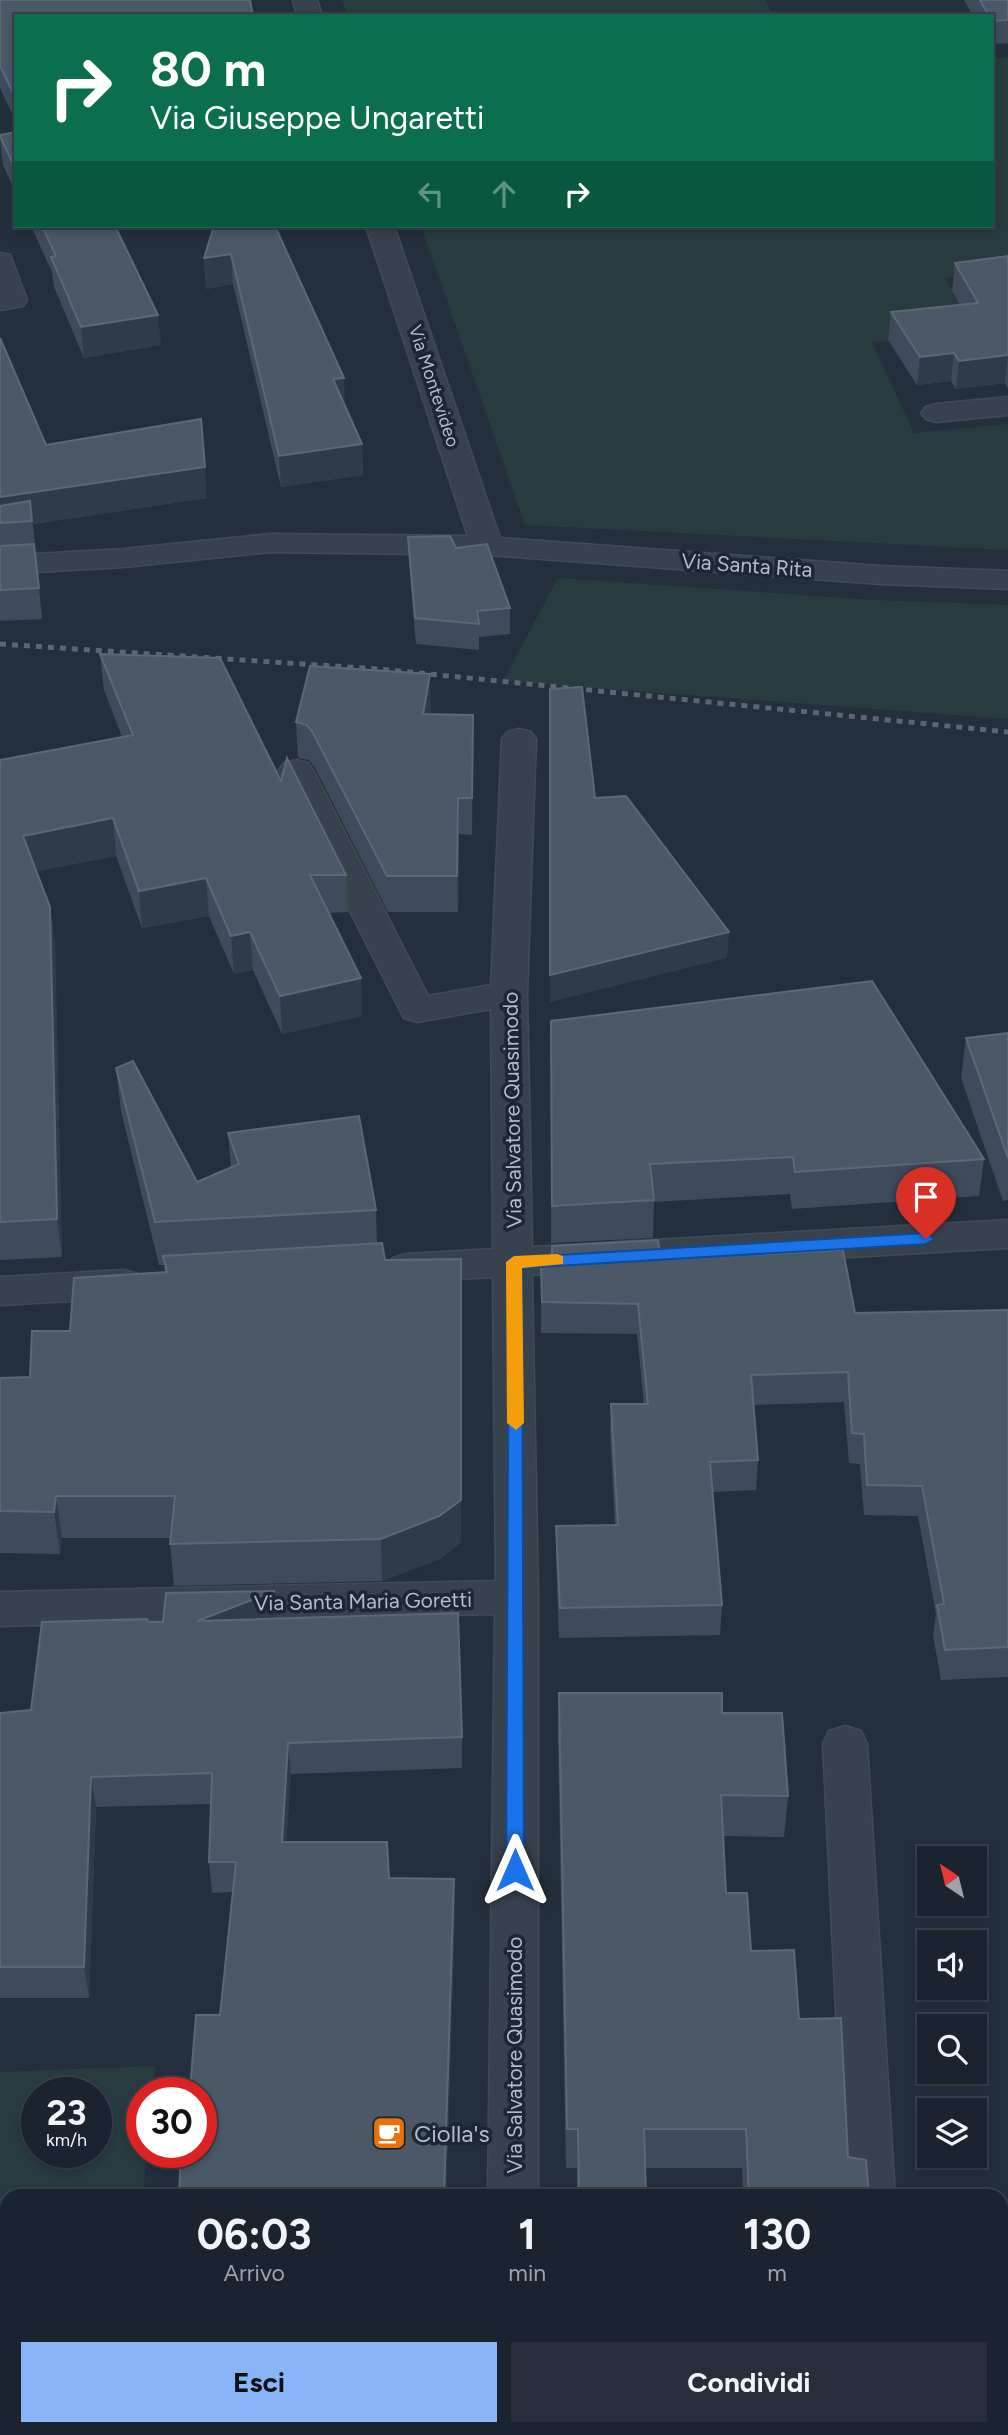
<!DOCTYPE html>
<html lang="it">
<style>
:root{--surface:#1b232e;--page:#282f3a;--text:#f1f3f6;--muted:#a0a4aa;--line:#39404a;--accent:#8ab4f8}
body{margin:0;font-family:Figtree,sans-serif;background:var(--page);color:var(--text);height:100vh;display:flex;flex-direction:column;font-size:26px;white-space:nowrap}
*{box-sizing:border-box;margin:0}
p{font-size:23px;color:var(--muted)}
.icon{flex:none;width:38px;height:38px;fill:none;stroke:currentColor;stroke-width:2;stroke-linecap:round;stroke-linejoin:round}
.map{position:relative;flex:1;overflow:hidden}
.panel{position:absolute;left:0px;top:2189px;width:1008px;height:247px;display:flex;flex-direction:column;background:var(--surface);border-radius:21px 21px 0 0;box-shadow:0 4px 10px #0003,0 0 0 2px var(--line)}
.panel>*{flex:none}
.guide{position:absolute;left:14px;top:14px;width:980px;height:214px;border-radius:0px;box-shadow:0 4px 10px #0003,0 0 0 2px var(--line);background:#0b6e4f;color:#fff;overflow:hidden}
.needle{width:46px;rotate:325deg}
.buttons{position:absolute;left:917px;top:1846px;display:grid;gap:14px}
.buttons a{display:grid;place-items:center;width:70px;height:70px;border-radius:0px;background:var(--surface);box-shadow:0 4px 10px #0003,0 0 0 2px var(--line);font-size:35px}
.speed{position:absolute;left:21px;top:2077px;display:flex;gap:14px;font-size:35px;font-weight:700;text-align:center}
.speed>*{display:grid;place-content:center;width:91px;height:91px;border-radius:50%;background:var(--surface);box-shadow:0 4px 10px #0003,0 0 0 2px var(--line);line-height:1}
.speed small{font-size:18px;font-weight:400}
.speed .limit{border:10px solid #d22;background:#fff;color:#111}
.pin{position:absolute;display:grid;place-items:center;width:60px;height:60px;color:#fff;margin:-72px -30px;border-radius:50% 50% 50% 0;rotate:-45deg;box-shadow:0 0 7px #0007}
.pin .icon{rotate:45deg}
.me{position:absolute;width:77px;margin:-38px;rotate:0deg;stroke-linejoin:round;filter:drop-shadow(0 0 5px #0008)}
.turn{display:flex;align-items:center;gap:24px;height:147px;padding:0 21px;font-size:32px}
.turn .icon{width:91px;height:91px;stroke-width:2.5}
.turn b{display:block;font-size:49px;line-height:60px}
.lanes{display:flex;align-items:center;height:66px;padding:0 21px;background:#0003;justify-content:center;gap:35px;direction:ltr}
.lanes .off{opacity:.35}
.eta{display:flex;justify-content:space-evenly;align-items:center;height:119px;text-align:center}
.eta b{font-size:42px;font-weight:700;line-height:49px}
.button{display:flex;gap:14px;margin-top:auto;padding:14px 21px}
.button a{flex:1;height:80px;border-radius:0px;background:var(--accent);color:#111;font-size:28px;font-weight:700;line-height:80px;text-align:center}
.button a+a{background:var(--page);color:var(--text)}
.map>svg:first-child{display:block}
</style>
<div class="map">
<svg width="1008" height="2435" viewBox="0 0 1008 2435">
<rect width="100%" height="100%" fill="#242f3e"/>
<g fill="#263c3f" fill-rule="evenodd">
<path d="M342,0H766L773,16H348Z"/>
<path d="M1008,57V271L945,278L978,335L872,342L914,433L1008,424V550L525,525L421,226H992V58Z"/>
<path d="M558,578L874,600L1008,605V719L503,681Z"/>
<path d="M155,2066L153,2093H142V2152L147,2153L142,2196H7V2411L0,2412V2072ZM37,2093H96V2152H37Z"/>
</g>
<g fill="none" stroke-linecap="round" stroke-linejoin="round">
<g stroke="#414a57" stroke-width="3">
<g id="minor">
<path d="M293,0H317L322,16H297Z"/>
<path d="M366,226H394L500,538L881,566L1008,571V589L881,584L487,555L270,552L124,567L0,574V556L124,549L270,534L468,536Z"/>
<path d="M0,253L10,255L27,300L23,306L0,310Z"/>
<path d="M1008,397V415L936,422L926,419L921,413L926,407L936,404Z"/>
<path d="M519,729L531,732L536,739L527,994L532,1247L1008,1220V1248L532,1275L538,1597V2196H488L495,1614L0,1626V1592L496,1581L493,1277L407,1282L393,1278L387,1268L393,1258L407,1254L493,1249L491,1009L417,1022L404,1018L279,770L284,763L296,760L308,763L313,770L428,996L491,985L502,739L507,732Z"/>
<path d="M124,1270L138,1274L144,1284L138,1294L124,1298L0,1305V1277Z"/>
<path d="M845,1726L861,1731L867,1744L895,2196H845L823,1744L829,1731Z"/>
<rect x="485" y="2429" width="52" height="6"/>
<rect x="858" y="2429" width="52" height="6"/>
</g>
</g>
<use href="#minor" fill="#38414e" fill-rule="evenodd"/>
<path stroke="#5a6575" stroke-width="5" stroke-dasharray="6 6" stroke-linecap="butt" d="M0,644L379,669L1008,732"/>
</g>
<g fill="#3f4b5c">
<path d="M0,0L16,16V122L0,88Z"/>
<path d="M964,0H1008V43L992,44V16H973Z"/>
<path d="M16,132V193L3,165L0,140V135Z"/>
<path d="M31,226H115L161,345L84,358L54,287L52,272Z"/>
<path d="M214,226L345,405L362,444L363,475L281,487L233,284L206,289L204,258Z"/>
<path d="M1008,256V389L1005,383L956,389L951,381L917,385L888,340L891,312L960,305L952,291L955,263Z"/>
<path d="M0,338L46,445L207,498L33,524L42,619L0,621Z"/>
<path d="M408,537L456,548L510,608V634L479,637V650L416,644L409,563Z"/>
<path d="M100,654L281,781L346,875L348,912L329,913L362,1016L282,1034L253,970L234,974L209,916L142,928L116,856L37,871L50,907L55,945L62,1257L0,1260V760L122,737L104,690Z"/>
<path d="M431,709L430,714L473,715L472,835L459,834L458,912H388L315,768L309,760L298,758L296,722Z"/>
<path d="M551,1021L984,1159L979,1196L792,1209L790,1194L654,1202L653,1238L551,1243Z"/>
<path d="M1008,1033V1200L1003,1201L961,1078L966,1038Z"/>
<path d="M116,1068L197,1182L231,1168L228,1133L376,1210L377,1244L385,1260L461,1301V1542L440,1559L382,1581L174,1586L170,1544V1538H62L60,1554L0,1553V1378L30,1377L70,1331L165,1272L164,1265H159L121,1111Z"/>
<path d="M661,1260L855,1313L1008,1310V1677L941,1680L933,1635L936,1614L918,1516L864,1515L860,1464L849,1463L844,1402L754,1405L758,1460L756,1490L712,1492L722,1605L720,1635L559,1638L556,1556V1526L615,1525L610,1434L611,1404H644L637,1334L541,1333V1266Z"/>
<path d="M277,1618L462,1737V1768L291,1774L286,1842L389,1878L455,1910L446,2196H179L190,2091L220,2015L233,1892L212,1893L209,1862L211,1804L96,1807L89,1998H0V1713L31,1710L148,1622Z"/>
<path d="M559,1693L722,1713L788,1796L784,1837L723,1836L726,1893L751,1951L799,2019L848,2157L869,2196H743L742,2168H645L646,2196H577V2168H566L558,1735Z"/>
</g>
<g fill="#2f3b4b">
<path d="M231,254L233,284L206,289L204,258Z"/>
<path d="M158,315L161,345L84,358L81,327Z"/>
<path d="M954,353L951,381L917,385L920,357Z"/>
<path d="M1008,355L1005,383L956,389L959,361Z"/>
<path d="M344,378L345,409L333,379Z"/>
<path d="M362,444L363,475L281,487L279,456Z"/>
<path d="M205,467L207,498L33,524L36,551L32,521L0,523V497Z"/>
<path d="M430,674L431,709L424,750L423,714Z"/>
<path d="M473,715V751L472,835V798Z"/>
<path d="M458,798L459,834L458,912L457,876Z"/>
<path d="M113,818L116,856L27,873L23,836Z"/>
<path d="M206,878L209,916L142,928L139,891Z"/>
<path d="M50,907L55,945L62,1257L57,1219Z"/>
<path d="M250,932L253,970L234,974L231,936Z"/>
<path d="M729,932L727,958L550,1002V975Z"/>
<path d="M361,978L362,1016L282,1034L280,996Z"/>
<path d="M461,1259V1542L440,1559L382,1581L381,1539Z"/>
<path d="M56,1496L62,1538L60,1554L54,1512Z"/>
<path d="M275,1591L277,1622L197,1621Z"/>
<path d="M288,1743L291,1774L284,1872L282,1842Z"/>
<path d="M91,1777L96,1807L89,1998L84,1967Z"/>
<path d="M454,1879L455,1910L446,2196H444Z"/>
</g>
<g fill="#4b5868" stroke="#5c6777" stroke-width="2">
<path d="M0,0H250L253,16H16V99L0,66Z"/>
<path d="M980,0H1008V20L992,21V16H989Z"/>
<path d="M16,132V170L0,136V135Z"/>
<path d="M42,226H115L158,315L81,327L51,257L56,256Z"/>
<path d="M214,226H275L344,378L333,379L362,444L279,456L231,254L204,258Z"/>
<path d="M1008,256V355L959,361L954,353L920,357L891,312L978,303L955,263Z"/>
<path d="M0,338L46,445L201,419L205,467L0,497Z"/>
<path d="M30,501L32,521L0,523V506Z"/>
<path d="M450,536L456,548L487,544L510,608L477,611L479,624L415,618L408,537Z"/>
<path d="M34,544L39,588L0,590V546Z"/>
<path d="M100,654L220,658L281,781L287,758L346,875H310L361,978L280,996L250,932L231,936L206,878L139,891L113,818L23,836L50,907L57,1219L0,1222V760L133,735Z"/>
<path d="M310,666L430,674L423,714L473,715L472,798H458L457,876H387L313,733L307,725L296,722Z"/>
<path d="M582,687L595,798L626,796L729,932L550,975V689Z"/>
<path d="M872,981L984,1159L795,1172L793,1157L650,1164L654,1200L552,1206L551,1021Z"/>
<path d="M1008,1033V1158L966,1038Z"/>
<path d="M133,1061L197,1182L239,1164L228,1133L359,1116L376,1210L155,1222L116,1068Z"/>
<path d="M658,1240L661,1260L843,1250L855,1313L1008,1310V1647L945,1650L937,1605L944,1604L922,1486L867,1485L864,1434L852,1433L848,1372L751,1375L758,1460L710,1462L722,1605L560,1608L556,1526L618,1525L611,1404H648L638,1304L542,1302L541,1266H552V1246Z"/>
<path d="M382,1243L385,1260L461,1259V1500L439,1516L381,1539L170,1544L175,1496H56L54,1512L0,1511V1378L30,1377L32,1331H70L74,1278L167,1272L163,1256Z"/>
<path d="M275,1591L197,1621L458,1613L462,1737L288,1743L282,1842H387L389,1878L454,1879L444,2196H179L181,2152H201V2093H184L185,2091H190L196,2015H220L236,1862H209L212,1773L91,1777L84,1967H0V1713L31,1710L42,1622L147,1619L148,1622H163L166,1593Z"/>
<path d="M559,1693H722V1713H782L788,1796L721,1795L726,1893H747L751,1951L794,1950L799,2019L841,2018L848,2157L866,2160L869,2196H749L746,2129H644L646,2196H579L578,2129H567Z"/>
</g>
<path fill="#1a73e8" stroke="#114b97" stroke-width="2" d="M926,1233L934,1239L926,1244L522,1268L524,1870L522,1875H508L506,1870L509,1258Z"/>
<path fill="#f59e0b" d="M557,1254L563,1256V1264L522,1268L524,1423L516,1430L507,1423L506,1262L514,1256Z"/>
<defs>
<g id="cafe-square" transform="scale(1.75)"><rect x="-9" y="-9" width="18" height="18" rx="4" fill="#e8710a" stroke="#1d2633"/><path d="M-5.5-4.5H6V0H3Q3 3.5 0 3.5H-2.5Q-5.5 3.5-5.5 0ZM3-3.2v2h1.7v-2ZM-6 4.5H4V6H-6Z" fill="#fff"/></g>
</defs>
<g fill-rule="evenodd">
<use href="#cafe-square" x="389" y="2133"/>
</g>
<g text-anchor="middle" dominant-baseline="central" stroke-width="7" stroke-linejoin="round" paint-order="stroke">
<g font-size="18" fill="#b4bcc9" stroke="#1d2633">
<text transform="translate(434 386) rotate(72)">Via Montevideo</text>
</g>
<g font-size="21" fill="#b4bcc9" stroke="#1d2633">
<text transform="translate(747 565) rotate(4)">Via Santa Rita</text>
<text transform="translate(512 1110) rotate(-91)">Via Salvatore Quasimodo</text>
<text transform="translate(363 1601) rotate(-1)">Via Santa Maria Goretti</text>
<text transform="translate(514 2055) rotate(-90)">Via Salvatore Quasimodo</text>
</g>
<g font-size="24" fill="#b4bcc9" stroke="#1d2633" text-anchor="start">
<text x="414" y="2133">Ciolla's</text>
</g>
</g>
</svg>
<div class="buttons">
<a><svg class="needle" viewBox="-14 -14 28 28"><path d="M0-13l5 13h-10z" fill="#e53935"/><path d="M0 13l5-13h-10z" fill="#a0a4aa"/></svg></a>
<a><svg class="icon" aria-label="sound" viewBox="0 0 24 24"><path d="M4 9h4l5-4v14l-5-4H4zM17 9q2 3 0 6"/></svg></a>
<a><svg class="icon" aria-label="search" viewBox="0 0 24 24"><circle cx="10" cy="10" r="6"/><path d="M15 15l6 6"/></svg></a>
<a><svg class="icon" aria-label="layers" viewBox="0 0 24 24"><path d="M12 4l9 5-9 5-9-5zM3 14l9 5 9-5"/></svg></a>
</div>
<div class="speed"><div>23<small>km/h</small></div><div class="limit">30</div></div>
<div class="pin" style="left:926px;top:1239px;background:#d93025"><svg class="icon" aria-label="arrive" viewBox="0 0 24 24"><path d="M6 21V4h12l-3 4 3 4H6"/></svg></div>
<svg class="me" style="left:515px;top:1870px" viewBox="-20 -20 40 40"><path d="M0-17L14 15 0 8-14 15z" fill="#1a73e8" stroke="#fff" stroke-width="4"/></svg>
<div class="guide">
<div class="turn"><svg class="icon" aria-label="right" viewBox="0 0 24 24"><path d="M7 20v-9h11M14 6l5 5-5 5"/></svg><div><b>80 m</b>Via Giuseppe Ungaretti</div></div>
<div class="lanes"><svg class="icon off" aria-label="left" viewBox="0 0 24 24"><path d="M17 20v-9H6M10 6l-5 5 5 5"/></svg><svg class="icon off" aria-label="ahead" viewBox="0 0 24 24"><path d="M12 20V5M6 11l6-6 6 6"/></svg><svg class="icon" aria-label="right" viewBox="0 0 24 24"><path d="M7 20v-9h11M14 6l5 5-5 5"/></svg></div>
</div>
<section class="panel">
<div class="eta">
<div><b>06:03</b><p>Arrivo</p></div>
<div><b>1</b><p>min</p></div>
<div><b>130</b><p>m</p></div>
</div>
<div class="button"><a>Esci</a><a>Condividi</a></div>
</section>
</div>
